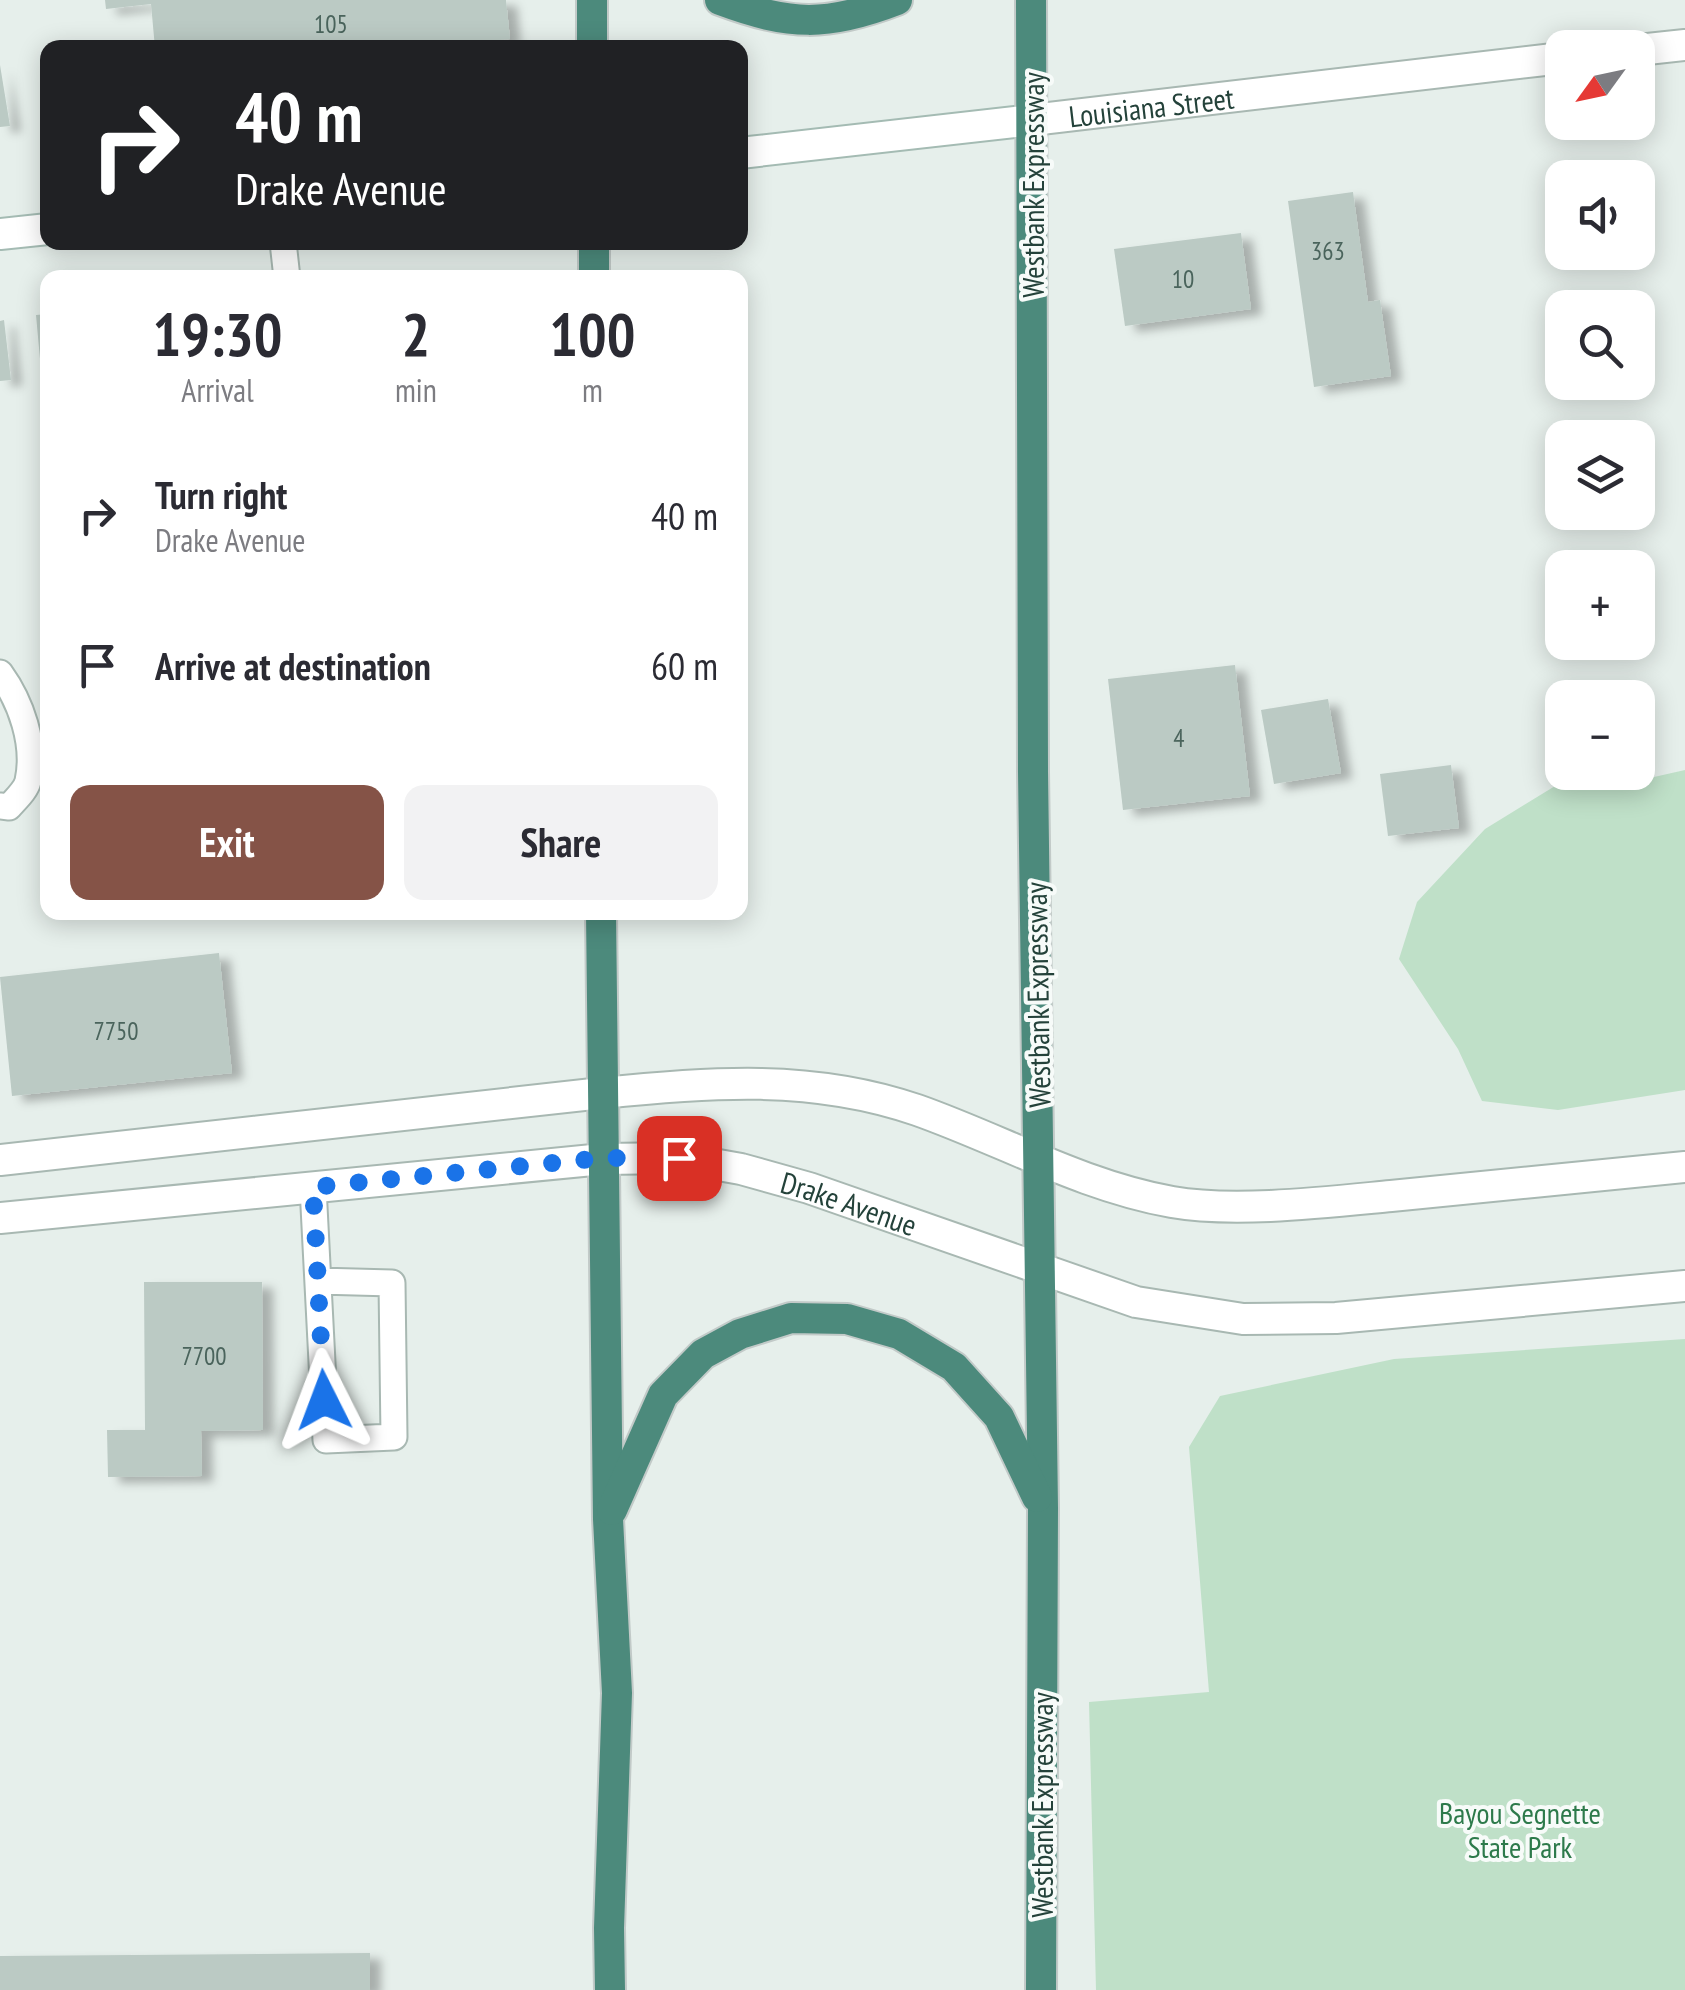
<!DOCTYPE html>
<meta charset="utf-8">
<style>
:root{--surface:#fff;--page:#f2f2f3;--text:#2b2b33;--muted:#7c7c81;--accent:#855347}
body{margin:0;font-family:"PT Sans Narrow",sans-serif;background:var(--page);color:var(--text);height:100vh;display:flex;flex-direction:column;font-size:38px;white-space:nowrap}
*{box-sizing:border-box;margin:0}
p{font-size:32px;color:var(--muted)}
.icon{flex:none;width:55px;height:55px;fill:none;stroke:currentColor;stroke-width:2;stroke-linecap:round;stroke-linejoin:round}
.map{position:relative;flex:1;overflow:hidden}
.panel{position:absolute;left:40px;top:270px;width:708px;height:650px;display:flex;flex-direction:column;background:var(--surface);border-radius:20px;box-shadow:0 5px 25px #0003}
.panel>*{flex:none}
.guide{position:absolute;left:40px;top:40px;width:708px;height:210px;border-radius:20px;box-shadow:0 5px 25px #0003;background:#202124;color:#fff;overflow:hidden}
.needle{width:65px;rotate:237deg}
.tools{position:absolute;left:1545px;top:30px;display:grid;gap:20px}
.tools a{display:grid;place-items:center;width:110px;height:110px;border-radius:20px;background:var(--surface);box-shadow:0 5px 25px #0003;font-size:50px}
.pin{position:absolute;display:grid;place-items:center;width:85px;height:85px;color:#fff;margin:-42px;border-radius:20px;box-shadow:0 5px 15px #0006}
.me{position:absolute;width:110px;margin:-55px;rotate:357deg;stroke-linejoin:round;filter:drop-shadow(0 0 8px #0008)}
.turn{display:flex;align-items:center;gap:35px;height:210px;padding:0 30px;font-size:45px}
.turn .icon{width:130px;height:130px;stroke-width:2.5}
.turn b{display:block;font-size:70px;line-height:85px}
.eta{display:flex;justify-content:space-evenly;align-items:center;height:170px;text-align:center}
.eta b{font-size:60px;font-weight:600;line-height:70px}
.action{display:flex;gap:20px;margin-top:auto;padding:20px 30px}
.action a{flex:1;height:115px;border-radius:20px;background:var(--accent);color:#fff;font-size:40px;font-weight:600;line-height:115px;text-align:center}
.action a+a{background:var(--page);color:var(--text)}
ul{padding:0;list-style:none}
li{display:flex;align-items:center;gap:30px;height:150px;padding:0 30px}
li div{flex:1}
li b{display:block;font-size:38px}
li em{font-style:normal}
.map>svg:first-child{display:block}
</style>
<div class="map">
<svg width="1685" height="1990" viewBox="0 0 1685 1990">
<defs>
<filter id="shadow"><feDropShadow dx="11" dy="6" stdDeviation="5" flood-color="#0004"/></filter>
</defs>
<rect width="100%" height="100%" fill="#e6efeb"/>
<g fill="#bfe0c8">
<path d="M1685,770V1090L1558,1110L1482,1101L1458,1049L1399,959L1417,902L1485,829L1560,783L1654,777Z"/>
<path d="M1685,1339V1990H1096L1089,1702L1209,1692L1189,1447L1220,1396L1394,1359Z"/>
</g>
<g fill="#bbcac4" filter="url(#shadow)">
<path d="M105,0H506L510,39L499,40L500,48H155L151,4L106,9Z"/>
<path d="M0,65L10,126L0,127Z"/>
<path d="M1353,192L1368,302L1380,300L1391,376L1314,387L1288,201Z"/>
<path d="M1241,233L1251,309L1125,326L1114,249Z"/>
<path d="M48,314V414H45L36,315Z"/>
<path d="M4,320L11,380L0,381V321Z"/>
<path d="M1235,665L1250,796L1123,810L1108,679Z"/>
<path d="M1328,699L1341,773L1274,784L1261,710Z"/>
<path d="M1451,765L1459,828L1388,836L1380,774Z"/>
<path d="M219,953L232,1073L12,1096L0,977Z"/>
<path d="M144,1282H262L263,1430L201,1431L202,1476L108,1477L107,1430H145Z"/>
<path d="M370,1953V1990H0V1956Z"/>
</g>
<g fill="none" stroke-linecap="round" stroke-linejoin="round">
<g stroke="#a8b8b2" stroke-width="29">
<g id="service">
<path d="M283,242L287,278"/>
<path d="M0,673C21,702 36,744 28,781C26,790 16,799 9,807L0,806"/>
<path d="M313,1187L326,1440L394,1437L392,1283L318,1281"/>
</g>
</g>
<g stroke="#a8b8b2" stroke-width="34">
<g id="minor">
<path d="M1638,50L1685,45"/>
<path id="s1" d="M1032,120L1562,58"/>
</g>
</g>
<g stroke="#a8b8b2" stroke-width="34">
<g id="tertiary">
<path d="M0,1160L602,1093C709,1082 813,1074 917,1110C1002,1140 1082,1186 1172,1202C1234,1213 1328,1202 1391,1196C1489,1186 1587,1177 1685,1167"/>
<path id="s2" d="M0,1218L603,1159L679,1158L741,1169L809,1188L1136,1302L1243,1319L1336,1318L1685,1286"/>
</g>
</g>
<g stroke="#a4bbb3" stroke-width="34">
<g id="secondary">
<path d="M740,153L1032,120"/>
<path d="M0,234L48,229"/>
</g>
</g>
<g stroke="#c2cac8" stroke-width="34">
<g id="trunk">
<path d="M592,0V48"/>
<path d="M720,0C790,26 827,27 897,0"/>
<path d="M1031,0L1033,772L1043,1508L1041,1990"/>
<path d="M594,242V278"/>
<path d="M601,912L608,1519L617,1693L609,1928L610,1990"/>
<path d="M612,1510L663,1395L703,1354L740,1334L791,1318L847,1319L899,1334L954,1367L999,1417L1037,1497"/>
</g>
</g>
<use href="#service" stroke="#fff" stroke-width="25"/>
<use href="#minor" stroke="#fff" stroke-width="30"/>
<use href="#tertiary" stroke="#fff" stroke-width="30"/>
<use href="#secondary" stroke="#fff" stroke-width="30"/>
<use href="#trunk" stroke="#4c8a7c" stroke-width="30"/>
</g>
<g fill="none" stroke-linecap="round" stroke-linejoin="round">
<path stroke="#1a73e8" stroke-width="18" stroke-dasharray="0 32.4" d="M324,1400L313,1187L603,1158H679"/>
</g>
<g text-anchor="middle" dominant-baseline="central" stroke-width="8" stroke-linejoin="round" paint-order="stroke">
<g font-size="25" fill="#4a645c">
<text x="331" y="24">105</text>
<text x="1328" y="251">363</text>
<text x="1183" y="279">10</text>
<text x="1179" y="738">4</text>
<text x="116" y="1031">7750</text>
<text x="204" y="1356">7700</text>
</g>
<g font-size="30" fill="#24423a" stroke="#f7fbf9">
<text stroke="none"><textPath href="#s1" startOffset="120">Louisiana Street</textPath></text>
<text transform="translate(1032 185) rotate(-90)">Westbank Expressway</text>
<text transform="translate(1037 995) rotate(-91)">Westbank Expressway</text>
<text stroke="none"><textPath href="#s2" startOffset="858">Drake Avenue</textPath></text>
<text transform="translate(1041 1805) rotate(-90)">Westbank Expressway</text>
</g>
<g font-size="30" fill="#2d7a4b" stroke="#f7fbf9">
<text x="1520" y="1812">Bayou Segnette<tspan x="1520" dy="34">State Park</tspan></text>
</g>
</g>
</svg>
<div class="tools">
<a><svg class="needle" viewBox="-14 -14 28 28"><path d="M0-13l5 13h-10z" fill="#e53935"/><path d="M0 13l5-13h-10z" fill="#7c7c81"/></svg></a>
<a><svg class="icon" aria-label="sound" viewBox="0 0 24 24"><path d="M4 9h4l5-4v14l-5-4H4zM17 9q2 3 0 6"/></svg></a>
<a><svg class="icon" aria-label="search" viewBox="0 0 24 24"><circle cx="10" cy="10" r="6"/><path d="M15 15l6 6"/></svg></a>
<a><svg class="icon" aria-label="layers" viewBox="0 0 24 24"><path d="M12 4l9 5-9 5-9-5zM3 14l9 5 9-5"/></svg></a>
<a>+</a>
<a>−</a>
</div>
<div class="pin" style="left:679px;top:1158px;background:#d93025"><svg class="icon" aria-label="arrive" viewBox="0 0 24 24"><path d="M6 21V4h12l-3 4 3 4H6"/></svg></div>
<svg class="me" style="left:324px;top:1400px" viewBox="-20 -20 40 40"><path d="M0-17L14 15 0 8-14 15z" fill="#1a73e8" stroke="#fff" stroke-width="4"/></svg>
<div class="guide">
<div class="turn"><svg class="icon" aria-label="right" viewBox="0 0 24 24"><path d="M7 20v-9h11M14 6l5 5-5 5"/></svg><div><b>40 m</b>Drake Avenue</div></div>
</div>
<section class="panel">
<div class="eta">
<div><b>19:30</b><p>Arrival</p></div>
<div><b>2</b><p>min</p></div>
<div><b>100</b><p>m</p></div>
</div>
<ul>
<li><svg class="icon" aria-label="right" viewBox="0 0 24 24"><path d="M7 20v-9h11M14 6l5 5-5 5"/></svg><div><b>Turn right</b><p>Drake Avenue</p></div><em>40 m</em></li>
<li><svg class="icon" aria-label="arrive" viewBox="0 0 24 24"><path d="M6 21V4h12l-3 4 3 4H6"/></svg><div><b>Arrive at destination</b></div><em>60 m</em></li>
</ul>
<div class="action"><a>Exit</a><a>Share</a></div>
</section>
</div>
